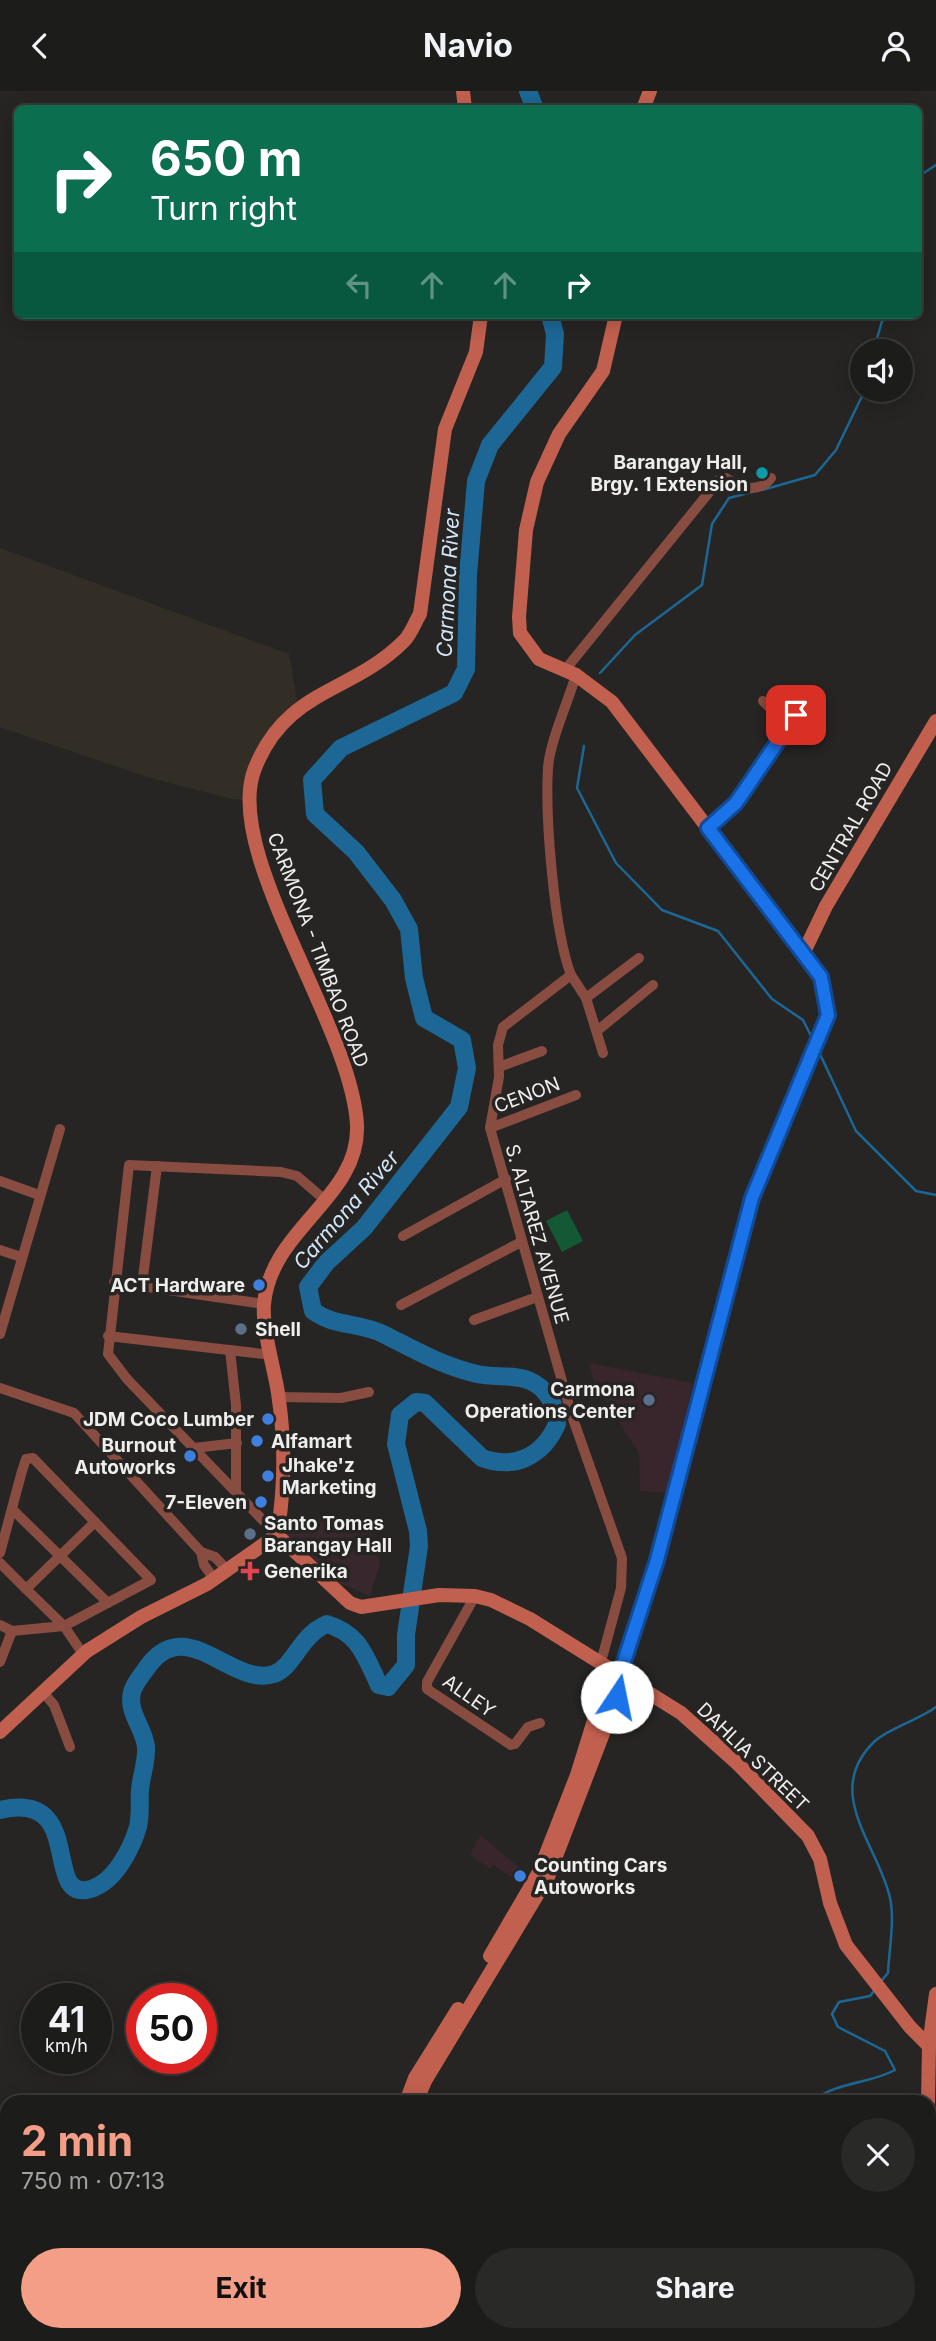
<!DOCTYPE html>
<meta charset="utf-8">
<style>
:root{--surface:#1c1c1a;--page:#292927;--text:#f1f3f6;--muted:#a0a1a2;--line:#3a3a39;--accent:#f49e87}
body{margin:0;font-family:Inter,sans-serif;background:var(--page);color:var(--text);height:100vh;display:flex;flex-direction:column;font-size:26px;white-space:nowrap}
*{box-sizing:border-box;margin:0}
p{font-size:23px;color:var(--muted)}
.icon{flex:none;width:38px;height:38px;fill:none;stroke:currentColor;stroke-width:2;stroke-linecap:round;stroke-linejoin:round}
.map{position:relative;flex:1;overflow:hidden}
.side{position:absolute;left:0px;top:2004px;width:936px;height:247px;display:flex;flex-direction:column;background:var(--surface);border-radius:21px 21px 0 0;box-shadow:0 4px 18px #0003,0 0 0 2px var(--line)}
.side>*{flex:none}
.banner{position:absolute;left:14px;top:14px;width:908px;height:214px;border-radius:10px;box-shadow:0 4px 18px #0003,0 0 0 2px var(--line);background:#0b6e4f;color:#fff;overflow:hidden}
.controls{position:absolute;left:850px;top:248px;display:grid;gap:14px}
.controls a{display:grid;place-items:center;width:63px;height:63px;border-radius:50%;background:var(--surface);box-shadow:0 4px 18px #0003,0 0 0 2px var(--line);font-size:35px}
.speed{position:absolute;left:21px;top:1892px;display:flex;gap:14px;font-size:35px;font-weight:700;text-align:center}
.speed>*{display:grid;place-content:center;width:91px;height:91px;border-radius:50%;background:var(--surface);box-shadow:0 4px 18px #0003,0 0 0 2px var(--line);line-height:1}
.speed small{font-size:18px;font-weight:400}
.speed .limit{border:10px solid #d22;background:#fff;color:#111}
.pin{position:absolute;display:grid;place-items:center;width:60px;height:60px;color:#fff;margin:-30px;border-radius:14px;box-shadow:0 4px 10px #0006}
.me{position:absolute;width:77px;margin:-38px;rotate:11deg;stroke-linejoin:round;filter:drop-shadow(0 0 5px #0008)}
.turn{display:flex;align-items:center;gap:24px;height:147px;padding:0 21px;font-size:32px}
.turn .icon{width:91px;height:91px;stroke-width:2.5}
.turn b{display:block;font-size:49px;line-height:60px}
.lanes{display:flex;align-items:center;height:66px;padding:0 21px;background:#0003;justify-content:center;gap:35px;direction:ltr}
.lanes .off{opacity:.35}
.round{display:grid;place-items:center;flex:none;width:74px;height:74px;border-radius:37px;background:var(--page)}
.headline{display:flex;align-items:center;justify-content:space-between;height:119px;padding:0 21px}
h1{font-size:42px;font-weight:700;line-height:52px;color:var(--accent)}
.action{display:flex;gap:14px;margin-top:auto;padding:14px 21px}
.action a{flex:1;height:80px;border-radius:42px;background:var(--accent);color:#111;font-size:28px;font-weight:700;line-height:80px;text-align:center}
.action a+a{background:var(--page);color:var(--text)}
header{display:flex;justify-content:space-between;align-items:center;height:91px;padding:0 21px;background:var(--surface);font-size:32px;font-weight:700}
.map>svg:first-child{display:block}
</style>
<header><svg class="icon" aria-label="back" viewBox="0 0 24 24"><path d="M15 5l-7 7 7 7"/></svg>Navio<svg class="icon" aria-label="person" viewBox="0 0 24 24"><circle cx="12" cy="8" r="4"/><path d="M4 21q1-7 8-7t8 7"/></svg></header>
<div class="map">
<svg width="936" height="2250" viewBox="0 0 936 2250">
<rect width="100%" height="100%" fill="#262523"/>
<g fill="#39262c">
<path d="M589,1272L693,1292L668,1402L640,1400L639,1362L594,1293Z"/>
<path d="M480,1744L526,1782L520,1792L493,1774L490,1778L470,1764Z"/>
<path d="M363,2244H697V2250H363L360,2249Z"/>
</g>
<path fill="#322e26" d="M0,457L289,563L298,615L273,640L249,709L232,708L147,686L0,636Z"/>
<path fill="#39272e" d="M291,1424L370,1433L380,1472L370,1505L335,1490L286,1449Z"/>
<path fill="#135935" d="M567,1119L583,1150L562,1161L546,1130Z"/>
<g fill="none" stroke-linecap="round" stroke-linejoin="round">
<g stroke="#1c6795" stroke-width="2.5">
<path d="M919,85L936,74"/>
<path d="M873,261L883,227L882,224"/>
<path d="M762,399L815,384L836,359L865,299"/>
<path d="M600,582L635,544L702,494L712,433L729,407L752,401"/>
<path d="M584,655L577,697L616,772L662,819L718,840L772,908L803,929L813,949"/>
<path d="M819,961L856,1040L916,1100L936,1104"/>
<path d="M882,1889L888,1882C889,1859 895,1829 890,1807C879,1755 821,1701 875,1650C889,1637 919,1629 936,1616"/>
<path d="M821,2011L819,2005C843,1991 871,1992 895,1979L885,1960L838,1936L832,1923L839,1911L870,1905L874,1900"/>
<path d="M796,2250L801,2244"/>
</g>
<g stroke="#1c6795" stroke-width="18">
<path d="M528,0L535,18"/>
<path d="M0,1719C84,1699 44,1805 86,1799C113,1795 131,1759 138,1736C141,1723 139,1711 140,1699C141,1685 147,1671 146,1656C144,1636 127,1622 132,1601C134,1593 141,1585 146,1578C185,1519 231,1597 274,1583C294,1576 300,1544 327,1533C360,1543 365,1565 379,1594L388,1596L406,1574V1544L419,1455L418,1440L396,1353L400,1324L416,1311L425,1312L482,1367C515,1379 543,1365 557,1333C557,1316 547,1297 530,1290C515,1283 494,1287 477,1283C442,1275 415,1259 383,1243C359,1231 335,1236 313,1220L308,1196L326,1172L364,1137L459,1016L467,977L462,949L424,927L414,887L409,838L393,809L356,761L315,723L312,689L341,657L454,602L466,578L468,484L476,390L490,354L553,276L555,243L550,224"/>
<path d="M0,2034L7,2038"/>
<path d="M11,2250L12,2244"/>
</g>
<g stroke="#894c41" stroke-width="10">
<path d="M565,579L719,389L726,387C740,397 759,403 771,387"/>
<path d="M576,584C568,611 550,650 548,677C545,726 554,840 571,884L503,936L498,954L499,986L490,1037L572,1325L622,1467L621,1497L601,1571"/>
<path d="M763,610L789,636"/>
<path d="M707,737L736,712L796,624L787,601"/>
<path d="M571,884L586,907L603,962"/>
<path d="M586,907L639,867"/>
<path d="M597,940L653,894"/>
<path d="M499,976L542,960"/>
<path d="M490,1037L576,1004"/>
<path d="M0,1090L39,1104"/>
<path d="M403,1145L506,1088"/>
<path d="M0,1159L21,1166"/>
<path d="M114,1191L264,1213"/>
<path d="M142,1194L157,1075"/>
<path d="M401,1214L521,1151"/>
<path d="M474,1229L537,1206"/>
<path d="M0,1243L60,1038"/>
<path d="M108,1245L272,1264"/>
<path d="M230,1259L236,1314V1400"/>
<path d="M0,1297L74,1322L201,1461L215,1466L228,1480"/>
<path d="M279,1306L341,1307L369,1301"/>
<path d="M194,1357L237,1352"/>
<path d="M12,1418L108,1512"/>
<path d="M277,1444L127,1288L108,1263L129,1074L281,1081L297,1085L325,1109"/>
<path d="M201,1461L204,1474L215,1489"/>
<path d="M0,1462L22,1380L26,1368L33,1367L151,1489L64,1535L83,1563"/>
<path d="M0,1472L26,1498"/>
<path d="M475,1505L427,1591V1598L511,1654L515,1653L528,1636L540,1632"/>
<path d="M0,1534L12,1540L64,1535"/>
<path d="M64,1535L26,1498L95,1431"/>
<path d="M0,1571L12,1540"/>
<path d="M42,1600L54,1614L70,1656"/>
<path d="M929,2177L936,2179"/>
<path d="M65,2250L67,2244"/>
</g>
<g stroke="#c1604e" stroke-width="14">
<path d="M463,0L465,18"/>
<path d="M643,18L650,0"/>
<path d="M803,863L826,815L936,630"/>
<path d="M277,1444C285,1398 285,1348 278,1302C274,1276 262,1238 264,1213C271,1137 360,1107 357,1034C352,934 221,761 255,677C287,597 351,603 404,550C411,543 415,531 420,523L445,338L476,261L481,224"/>
<path d="M277,1444L350,1512L361,1516L439,1504L475,1505L491,1509L530,1528L681,1622L738,1673L808,1745L820,1768L830,1812L846,1854L910,1936L929,1955"/>
<path d="M0,1641L87,1560L141,1526L207,1493L277,1444"/>
<path d="M490,1865L539,1781L577,1684L604,1597L620,1583"/>
<path d="M406,2011L415,1987L458,1918"/>
<path d="M416,2011L425,1990L548,1786L617,1606L620,1583L657,1469L752,1107L828,924L821,886L612,611L576,584L539,568L520,542L519,526L526,439L537,391L559,343L603,280L616,224"/>
<path d="M928,2011L929,1955L936,1903"/>
<path d="M336,2244L337,2250"/>
<path d="M353,2244L356,2250"/>
<path d="M919,2250L920,2244"/>
</g>
</g>
<g fill="none" stroke-linecap="round" stroke-linejoin="round">
<g stroke="#114b97" stroke-width="18">
<path id="route" d="M617,1606L620,1583L657,1469L752,1107L828,924L821,886L708,737L736,712L796,624"/>
</g>
<use href="#route" stroke="#1a73e8" stroke-width="12"/>
</g>
<circle fill="#0f9aa8" stroke="#262523" stroke-width="2.5" cx="762" cy="382" r="7"/>
<g fill="#3f7fe0" stroke="#262523" stroke-width="2.5">
<circle cx="259" cy="1194" r="7"/>
<circle cx="268" cy="1328" r="7"/>
<circle cx="257" cy="1350" r="7"/>
<circle cx="190" cy="1365" r="7"/>
<circle cx="268" cy="1385" r="7"/>
<circle cx="261" cy="1411" r="7"/>
<circle cx="520" cy="1785" r="7"/>
</g>
<g fill="#5c6f8a" stroke="#262523" stroke-width="2.5">
<circle cx="241" cy="1238" r="7"/>
<circle cx="649" cy="1309" r="7"/>
<circle cx="250" cy="1443" r="7"/>
</g>
<path fill="#e0444e" stroke="#262523" stroke-width="2.5" d="M246.5 1469.5h7v7h7v7h-7v7h-7v-7h-7v-7h7z"/>
<g text-anchor="middle" dominant-baseline="central" stroke-width="7" stroke-linejoin="round" paint-order="stroke">
<g font-size="19" font-weight="bold" fill="#eeeeec" stroke="#262523" text-anchor="end">
<text x="748" y="371">Barangay Hall,<tspan x="748" dy="22">Brgy. 1 Extension</tspan></text>
<text x="245" y="1194">ACT Hardware</text>
<text x="255" y="1238" text-anchor="start">Shell</text>
<text x="635" y="1298">Carmona<tspan x="635" dy="22">Operations Center</tspan></text>
<text x="254" y="1328">JDM Coco Lumber</text>
<text x="271" y="1350" text-anchor="start">Alfamart</text>
<text x="176" y="1354">Burnout<tspan x="176" dy="22">Autoworks</tspan></text>
<text x="282" y="1374" text-anchor="start">Jhake'z<tspan x="282" dy="22">Marketing</tspan></text>
<text x="247" y="1411">7-Eleven</text>
<text x="264" y="1432" text-anchor="start">Santo Tomas<tspan x="264" dy="22">Barangay Hall</tspan></text>
<text x="264" y="1480" text-anchor="start">Generika</text>
<text x="534" y="1774" text-anchor="start">Counting Cars<tspan x="534" dy="22">Autoworks</tspan></text>
</g>
<g font-size="19" fill="#eeeeec" stroke="#262523">
<text transform="translate(851 736) rotate(-60)">CENTRAL ROAD</text>
<text transform="translate(318 859) rotate(69)">CARMONA - TIMBAO ROAD</text>
<text transform="translate(527 1004) rotate(-21)">CENON</text>
<text transform="translate(537 1143) rotate(74)">S. ALTAREZ AVENUE</text>
<text transform="translate(469 1605) rotate(35)">ALLEY</text>
<text transform="translate(753 1666) rotate(44)">DAHLIA STREET</text>
</g>
<g font-size="21" font-style="italic" fill="#d2e7f8" stroke="#262523">
<text transform="translate(448 492) rotate(-87)">Carmona River</text>
<text transform="translate(346 1119) rotate(-49)">Carmona River</text>
</g>
</g>
</svg>
<div class="controls">
<a><svg class="icon" aria-label="sound" viewBox="0 0 24 24"><path d="M4 9h4l5-4v14l-5-4H4zM17 9q2 3 0 6"/></svg></a>
</div>
<div class="speed"><div>41<small>km/h</small></div><div class="limit">50</div></div>
<div class="pin" style="left:796px;top:624px;background:#d93025"><svg class="icon" aria-label="arrive" viewBox="0 0 24 24"><path d="M6 21V4h12l-3 4 3 4H6"/></svg></div>
<svg class="me" style="left:617px;top:1606px" viewBox="-20 -20 40 40"><circle r="19" fill="#fff"/><path d="M0-13L10 11 0 6-10 11z" fill="#1a73e8"/></svg>
<div class="banner">
<div class="turn"><svg class="icon" aria-label="right" viewBox="0 0 24 24"><path d="M7 20v-9h11M14 6l5 5-5 5"/></svg><div><b>650 m</b>Turn right</div></div>
<div class="lanes"><svg class="icon off" aria-label="left" viewBox="0 0 24 24"><path d="M17 20v-9H6M10 6l-5 5 5 5"/></svg><svg class="icon off" aria-label="ahead" viewBox="0 0 24 24"><path d="M12 20V5M6 11l6-6 6 6"/></svg><svg class="icon off" aria-label="ahead" viewBox="0 0 24 24"><path d="M12 20V5M6 11l6-6 6 6"/></svg><svg class="icon" aria-label="right" viewBox="0 0 24 24"><path d="M7 20v-9h11M14 6l5 5-5 5"/></svg></div>
</div>
<section class="side">
<div class="headline"><div><h1>2 min</h1><p>750 m · 07:13</p></div><a class="round"><svg class="icon" aria-label="close" viewBox="0 0 24 24"><path d="M6 6l12 12M18 6L6 18"/></svg></a></div>
<div class="action"><a>Exit</a><a>Share</a></div>
</section>
</div>
